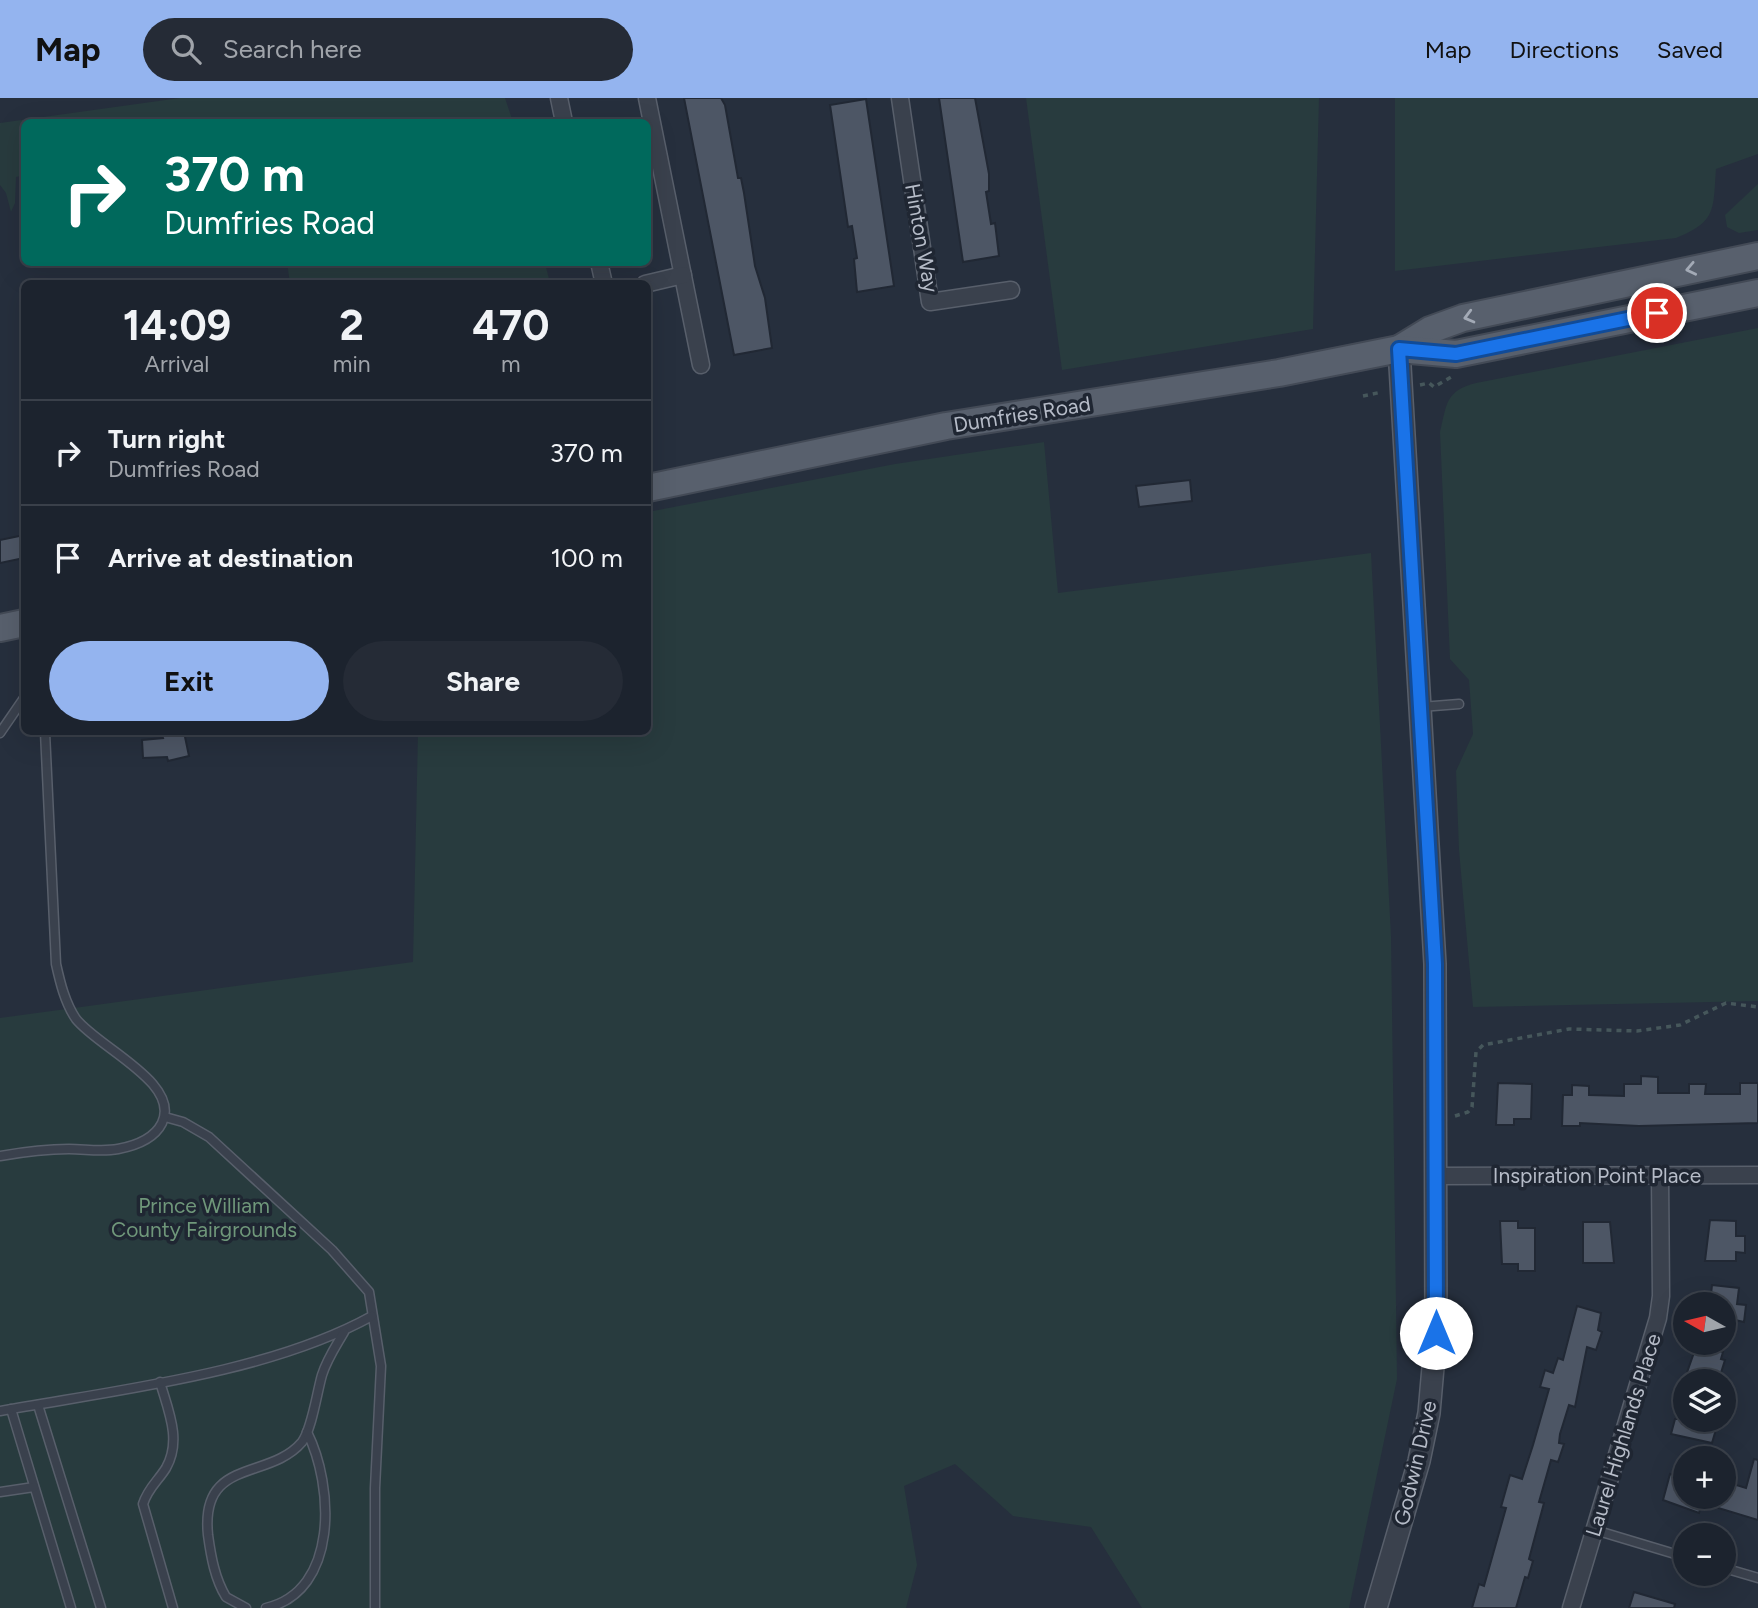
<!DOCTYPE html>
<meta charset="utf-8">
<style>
:root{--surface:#1c232e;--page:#252b36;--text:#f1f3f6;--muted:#a0a4aa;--line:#3a404a;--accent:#94b4ef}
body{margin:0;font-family:Figtree,sans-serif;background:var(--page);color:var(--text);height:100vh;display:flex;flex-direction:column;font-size:26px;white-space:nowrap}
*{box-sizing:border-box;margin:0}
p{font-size:23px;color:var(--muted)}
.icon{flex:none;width:38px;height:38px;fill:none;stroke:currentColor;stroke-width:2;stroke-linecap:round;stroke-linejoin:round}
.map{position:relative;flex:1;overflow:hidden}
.sheet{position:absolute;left:21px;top:182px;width:630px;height:455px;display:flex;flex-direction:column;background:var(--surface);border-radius:10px;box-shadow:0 7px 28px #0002,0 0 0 2px var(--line)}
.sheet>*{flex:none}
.top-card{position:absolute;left:21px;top:21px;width:630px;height:147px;border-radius:10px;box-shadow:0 7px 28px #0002,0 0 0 2px var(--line);background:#00695c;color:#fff;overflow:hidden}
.needle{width:46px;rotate:278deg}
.controls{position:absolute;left:1673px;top:1194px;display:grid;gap:14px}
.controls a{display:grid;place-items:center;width:63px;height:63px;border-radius:50%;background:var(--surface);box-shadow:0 7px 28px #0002,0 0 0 2px var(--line);font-size:35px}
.pin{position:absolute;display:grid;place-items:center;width:60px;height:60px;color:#fff;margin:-30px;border:4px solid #fff;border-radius:50%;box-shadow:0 2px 7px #0007}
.me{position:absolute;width:77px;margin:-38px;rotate:0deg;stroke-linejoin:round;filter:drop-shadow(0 0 5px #0008)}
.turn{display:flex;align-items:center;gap:24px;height:147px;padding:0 28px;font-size:32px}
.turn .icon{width:91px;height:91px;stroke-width:2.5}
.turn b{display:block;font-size:49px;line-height:60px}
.eta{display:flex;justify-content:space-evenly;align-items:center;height:119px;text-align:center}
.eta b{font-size:42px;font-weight:700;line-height:49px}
.button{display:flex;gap:14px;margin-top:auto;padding:14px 28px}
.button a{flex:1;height:80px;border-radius:42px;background:var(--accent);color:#111;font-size:28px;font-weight:700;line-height:80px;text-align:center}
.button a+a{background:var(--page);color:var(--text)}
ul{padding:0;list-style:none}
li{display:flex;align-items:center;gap:21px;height:105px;padding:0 28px;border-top:2px solid var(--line)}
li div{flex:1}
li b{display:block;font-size:26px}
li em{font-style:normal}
header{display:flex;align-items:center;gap:42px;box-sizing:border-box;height:98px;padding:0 35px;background:var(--accent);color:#111}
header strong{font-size:33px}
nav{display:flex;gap:38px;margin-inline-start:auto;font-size:24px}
.search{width:490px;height:63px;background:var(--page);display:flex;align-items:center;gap:18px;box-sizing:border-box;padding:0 24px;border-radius:38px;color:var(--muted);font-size:26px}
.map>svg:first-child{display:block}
</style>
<header>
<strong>Map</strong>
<div class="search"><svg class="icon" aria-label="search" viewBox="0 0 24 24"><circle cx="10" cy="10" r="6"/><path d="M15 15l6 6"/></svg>Search here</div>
<nav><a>Map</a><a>Directions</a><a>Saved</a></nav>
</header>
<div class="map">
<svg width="1758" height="1510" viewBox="0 0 1758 1510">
<rect width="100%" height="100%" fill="#262f3d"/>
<g fill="#283b3e">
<path d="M180,0H505L513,24H24V77L16,79L15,105L11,114L6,95L0,87V25Z"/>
<path d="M1026,0H1319L1313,231L1062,272Z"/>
<path d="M1395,0H1758V56L1716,71C1713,111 1717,124 1676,140L1395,173Z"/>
<path d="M1758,86V132L1739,135L1727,129L1725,117Z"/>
<path d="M287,165H545L550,185H290Z"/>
<path d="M1758,230V903L1473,909L1459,752L1456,673L1473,636L1469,582L1450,561L1440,334C1447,306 1445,293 1476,285Z"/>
<path d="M1044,344L1058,495L1371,455L1391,838L1397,1281L1349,1510H1142L1091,1429L1013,1418L955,1366L904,1388L917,1467L906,1510H0V920L413,864L418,634H648V414L895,366Z"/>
</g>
<g fill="#4d5665" stroke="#212834" stroke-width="2">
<path d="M684,0H721L725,7L738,80H741L744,95L755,168L765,200L772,250L734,257Z"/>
<path d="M939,0H975L989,76V93L986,94L991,126L995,125L999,158L963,164Z"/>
<path d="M866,1L894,188L857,194L854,161L857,160L852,128L848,129L830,7Z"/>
<path d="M1190,382L1192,403L1139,409L1136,388Z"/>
<path d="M24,437V460L0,465V442Z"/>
<path d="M161,634H184L189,658L168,663L167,659L143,660L142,642L163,640Z"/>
<path d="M1641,978L1658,979V995H1689V986H1706L1705,996H1740V985H1758V1025L1639,1028L1580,1025V1028H1562L1563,997H1572V987L1589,988V997L1624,998V986H1641Z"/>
<path d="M1498,985L1532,986L1531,1021H1514V1027H1496Z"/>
<path d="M1710,1122L1736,1123V1138H1745V1155L1736,1154V1163H1705Z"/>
<path d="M1500,1123H1518V1130H1535V1173H1518V1166H1502Z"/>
<path d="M1583,1124H1610L1614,1165H1583Z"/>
<path d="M1712,1187L1739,1190L1737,1206L1746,1207L1744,1224L1735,1222L1733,1236H1724V1206H1710Z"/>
<path d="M1577,1208L1601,1215L1598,1232L1602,1234L1596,1252L1587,1249L1575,1309L1569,1307L1560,1336L1559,1345L1564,1346L1558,1364L1551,1362L1539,1404L1544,1405L1529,1461L1533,1463L1528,1480L1525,1479L1516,1510H1472L1479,1486L1484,1488L1506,1410L1501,1409L1510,1377L1522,1381L1533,1347L1549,1291L1540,1289L1545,1272L1553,1275L1558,1260L1563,1262Z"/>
<path d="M1697,1246L1723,1254L1721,1261L1725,1262L1720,1278L1716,1277L1714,1283H1684Z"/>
<path d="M1675,1321H1719L1712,1345L1671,1336Z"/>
<path d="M1754,1361L1758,1362V1422L1702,1405L1699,1415L1663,1402L1670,1376L1685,1380V1402L1686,1398H1726L1730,1385L1746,1390Z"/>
<path d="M1634,1494L1675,1506L1674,1510H1629Z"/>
</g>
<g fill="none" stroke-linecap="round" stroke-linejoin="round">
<g stroke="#585f6b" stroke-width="11">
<g id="service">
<path d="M1421,609L1459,606"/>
<path d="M0,635L24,600"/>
<path d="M165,1019L183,1024L209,1039L332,1152L369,1194L381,1268L375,1390V1510"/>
<path d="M0,1058C23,1054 46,1051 69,1051C85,1051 102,1054 118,1051C134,1048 154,1041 162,1025C181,985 99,950 76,921C65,905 60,884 56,866L45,634"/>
<path d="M160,1284C168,1312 182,1342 166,1370C158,1383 148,1390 143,1406L173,1510"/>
<path d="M38,1307L101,1510"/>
<path d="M11,1311L71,1510"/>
<path d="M0,1313C117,1292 269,1275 372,1218"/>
<path d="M0,1394L34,1389"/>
<path d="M1595,1432L1685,1459"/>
<path d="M1724,1470L1758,1480"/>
<path d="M246,1510L226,1499C215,1481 211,1459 208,1437C200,1359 269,1383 302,1344C312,1331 317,1294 322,1277C327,1261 336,1248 344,1234"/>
<path d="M266,1510C339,1493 334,1388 307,1334"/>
</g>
</g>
<g stroke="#585f6b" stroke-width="19">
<g id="minor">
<path d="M559,0L564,24"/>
<path d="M647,0L701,267"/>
<path d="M900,0L930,204L1011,192"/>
<path d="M599,164L604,186"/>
<path d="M645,186L683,177"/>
<path d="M1435,1078L1758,1077"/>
<path d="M1571,1510L1658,1220L1661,1198L1660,1077"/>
</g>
</g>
<g stroke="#585f6b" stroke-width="24">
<path id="tertiary" d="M1376,1510L1419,1363L1429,1315L1436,1235L1435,866L1399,251"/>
</g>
<g stroke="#434a56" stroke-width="30">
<g id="primary">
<path d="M1399,251L1430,232L1463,220L1758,158"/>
<path d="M648,390L946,328L1279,275L1399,251L1456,256L1758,195"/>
<path d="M0,530L24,525"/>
</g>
</g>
<g stroke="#46575b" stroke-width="3.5" stroke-dasharray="5 5" stroke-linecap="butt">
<path d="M1420,287L1429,285L1434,289L1453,278"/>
<path d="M1363,298L1382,294"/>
<path d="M1455,1018L1468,1014L1472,1009L1476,954L1483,947L1569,931L1637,933L1680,927L1726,905L1758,909"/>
</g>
<use href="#service" stroke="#3a414d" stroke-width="8"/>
<use href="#minor" stroke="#3a414d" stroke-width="16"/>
<use href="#tertiary" stroke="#3a414d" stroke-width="21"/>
<use href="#primary" stroke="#58606d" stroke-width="26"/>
</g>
<defs><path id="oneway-chevron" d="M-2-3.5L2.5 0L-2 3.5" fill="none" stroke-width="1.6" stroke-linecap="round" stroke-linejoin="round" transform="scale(1.75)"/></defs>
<g stroke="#a3aab6">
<use href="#oneway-chevron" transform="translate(1691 171) rotate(168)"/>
<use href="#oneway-chevron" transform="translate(1469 219) rotate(165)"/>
</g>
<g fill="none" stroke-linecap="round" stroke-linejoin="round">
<g stroke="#114b97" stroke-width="18">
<path id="route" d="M1436,1235L1435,866L1399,251L1456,256L1657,215"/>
</g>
<use href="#route" stroke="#1a73e8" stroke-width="12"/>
</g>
<g text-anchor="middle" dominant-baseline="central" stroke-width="7" stroke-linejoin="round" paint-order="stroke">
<g font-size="21" fill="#b6bcc8" stroke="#1f2632">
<text transform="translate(922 140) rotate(80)">Hinton Way</text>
<text transform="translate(1022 316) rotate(-9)">Dumfries Road</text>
<text x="1597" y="1077">Inspiration Point Place</text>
<text transform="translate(1623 1337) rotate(-73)">Laurel Highlands Place</text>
<text transform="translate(1415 1365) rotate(-77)">Godwin Drive</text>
</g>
<g font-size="21" fill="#6f977a" stroke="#1f2632">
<text x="204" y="1107">Prince William<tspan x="204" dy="24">County Fairgrounds</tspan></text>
</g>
</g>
</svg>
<div class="controls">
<a><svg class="needle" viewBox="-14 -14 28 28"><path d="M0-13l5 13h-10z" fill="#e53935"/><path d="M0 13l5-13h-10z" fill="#a0a4aa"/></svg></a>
<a><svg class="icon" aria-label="layers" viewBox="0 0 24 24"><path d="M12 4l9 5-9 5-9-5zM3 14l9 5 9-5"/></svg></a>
<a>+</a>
<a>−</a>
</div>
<div class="pin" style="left:1657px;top:215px;background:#d93025"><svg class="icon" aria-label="arrive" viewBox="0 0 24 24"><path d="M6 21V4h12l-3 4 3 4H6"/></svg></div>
<svg class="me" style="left:1436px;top:1235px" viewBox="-20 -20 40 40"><circle r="19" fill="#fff"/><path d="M0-13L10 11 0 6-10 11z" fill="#1a73e8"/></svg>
<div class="top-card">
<div class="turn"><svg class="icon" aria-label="right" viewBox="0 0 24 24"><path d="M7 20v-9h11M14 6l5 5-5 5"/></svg><div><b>370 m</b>Dumfries Road</div></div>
</div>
<section class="sheet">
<div class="eta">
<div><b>14:09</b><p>Arrival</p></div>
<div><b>2</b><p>min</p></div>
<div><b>470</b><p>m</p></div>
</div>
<ul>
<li><svg class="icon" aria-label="right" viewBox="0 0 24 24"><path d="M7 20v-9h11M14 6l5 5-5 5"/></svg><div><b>Turn right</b><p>Dumfries Road</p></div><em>370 m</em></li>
<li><svg class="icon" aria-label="arrive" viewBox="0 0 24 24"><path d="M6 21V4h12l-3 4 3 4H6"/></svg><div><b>Arrive at destination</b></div><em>100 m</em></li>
</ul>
<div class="button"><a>Exit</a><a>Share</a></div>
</section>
</div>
